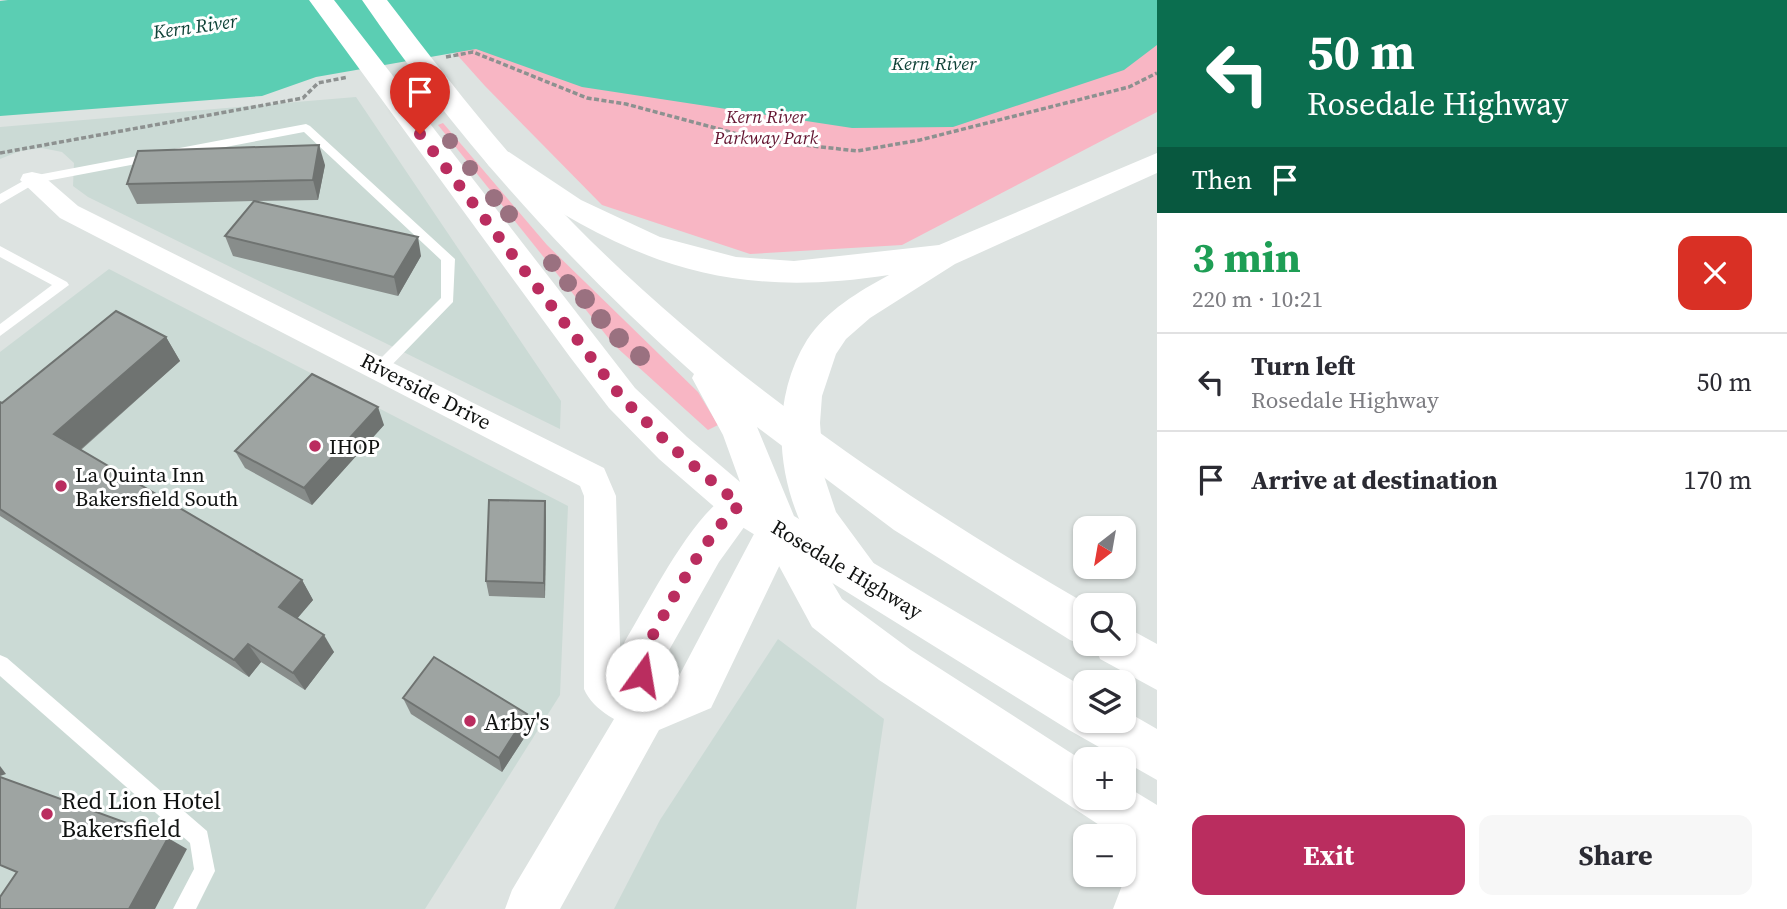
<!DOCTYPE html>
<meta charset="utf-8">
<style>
:root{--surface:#fff;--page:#f7f7f7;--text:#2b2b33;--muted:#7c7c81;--line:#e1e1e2;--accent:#ba2d5f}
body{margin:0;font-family:"Source Serif 4",serif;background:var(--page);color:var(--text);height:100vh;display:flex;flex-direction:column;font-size:26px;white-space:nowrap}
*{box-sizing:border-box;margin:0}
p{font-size:23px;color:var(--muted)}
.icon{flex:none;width:38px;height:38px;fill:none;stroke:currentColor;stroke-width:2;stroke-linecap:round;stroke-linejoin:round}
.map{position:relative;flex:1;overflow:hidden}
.panel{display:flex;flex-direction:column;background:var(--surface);width:630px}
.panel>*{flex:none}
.guide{background:#0b6e4f;color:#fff;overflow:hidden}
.needle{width:46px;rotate:211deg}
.buttons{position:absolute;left:1073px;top:516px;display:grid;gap:14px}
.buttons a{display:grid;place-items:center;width:63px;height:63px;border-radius:14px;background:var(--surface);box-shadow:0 2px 5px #0004;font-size:35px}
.pin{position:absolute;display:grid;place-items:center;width:60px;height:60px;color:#fff;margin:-72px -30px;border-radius:50% 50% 50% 0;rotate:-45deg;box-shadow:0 0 7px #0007}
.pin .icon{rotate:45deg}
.me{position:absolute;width:77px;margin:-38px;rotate:13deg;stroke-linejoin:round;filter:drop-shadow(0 0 5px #0008)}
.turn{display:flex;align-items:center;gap:24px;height:147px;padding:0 35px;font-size:32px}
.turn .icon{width:91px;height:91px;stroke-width:2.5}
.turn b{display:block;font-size:49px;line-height:60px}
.then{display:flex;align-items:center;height:66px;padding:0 35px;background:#0003;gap:14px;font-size:26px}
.round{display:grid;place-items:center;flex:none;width:74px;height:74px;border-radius:14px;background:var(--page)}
.overview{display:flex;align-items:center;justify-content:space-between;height:119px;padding:0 35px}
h1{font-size:42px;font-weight:700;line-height:52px;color:#1e9e55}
.action{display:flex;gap:14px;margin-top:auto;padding:14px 35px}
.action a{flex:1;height:80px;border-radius:14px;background:var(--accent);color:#fff;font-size:28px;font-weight:700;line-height:80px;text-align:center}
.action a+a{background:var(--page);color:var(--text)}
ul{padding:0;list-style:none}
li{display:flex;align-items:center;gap:21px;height:98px;padding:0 35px;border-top:2px solid var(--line)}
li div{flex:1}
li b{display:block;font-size:26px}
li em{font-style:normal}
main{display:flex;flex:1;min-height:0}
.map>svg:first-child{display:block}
</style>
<main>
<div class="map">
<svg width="1157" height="909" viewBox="0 0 1157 909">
<rect width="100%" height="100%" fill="#dde3e1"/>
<g fill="#cbdad5">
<path d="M356,97L561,401L560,429L88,197L73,186L74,163L62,152L42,148L20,151L0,159V127Z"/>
<path d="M109,269L568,506L560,695L425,909H0V352Z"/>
<path d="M778,639L884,719L856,909H614L660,820Z"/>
</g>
<g fill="#f8b6c4">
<path d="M408,0H1157V112L902,245L750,254L602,205L485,86Z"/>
<path d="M443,123L547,245L698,392L718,425L708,430L614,345L438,125Z"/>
</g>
<path fill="#5bceb3" d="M8,0H1157V45L1124,70L953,127L852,128L582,87L476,49L316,77L262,96L0,116V1Z"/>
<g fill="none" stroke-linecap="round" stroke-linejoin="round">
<g stroke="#8d9190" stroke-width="3.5" stroke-dasharray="5 2.5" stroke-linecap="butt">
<path d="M446,57L473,52L587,98L626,104L760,140L857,151L920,140L1129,87L1157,73"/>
<path d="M0,153L303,98L318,83L348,77"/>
</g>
<g fill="#fff" fill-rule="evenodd">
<path d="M306,124L310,126L455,259L453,302L385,372H375L373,368L375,364L441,298V260L304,132L36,183L0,204V194L32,176Z"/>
<path d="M0,246L67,282L69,285L0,336V324L52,285L0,257Z"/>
<path d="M0,655L7,658L207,831L215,871L196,909H173L194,869L190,843L0,676Z"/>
</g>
<path fill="#fff" fill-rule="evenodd" d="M32,172L41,174L78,206L604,468L616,496L621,679L656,701L662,714L656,727L643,733C622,724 593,711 584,689V496L580,486L60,218L20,180L23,174Z"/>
<path fill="#fff" fill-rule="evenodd" d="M740,488L754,493L760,505L719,562L664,659L665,682L679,676L764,515L778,509L792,515L798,527L711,708L659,730L560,909H505L512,890L620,709L619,656L625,641C650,600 697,503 740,488Z"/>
<g fill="#fff" fill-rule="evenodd">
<path d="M309,0H334L635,388L687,437L740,482L723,435L692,378L694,374C567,261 458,140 362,0H387C446,77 505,154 573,223C725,377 903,498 1090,606H1085V644H1091L1085,646L1070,640L894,530L757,427L794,516L1085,688V721H1124V710L1157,729V780L1069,730L726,517L659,459L609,408L570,357Z"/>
<path d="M1124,626L1157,644V690L1100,659L1094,644H1124Z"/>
</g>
<g fill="#fff" fill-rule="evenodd">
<path d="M499,150L509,152L581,200L660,237L736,257L794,261L939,245L1157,153V173L955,264L870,318L846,339L836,354L822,396L820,423L824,476L836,512L875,565L881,578L875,591L860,597C842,590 834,577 823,562C778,499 765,408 807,340C827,310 858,292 889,275C721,301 625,260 489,166L484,159L489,152Z"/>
<path d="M778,509L792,515L842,599L911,650L1085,762V798H1124V785L1157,805V909H1113L1136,849L1124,841V836H1116L879,680L812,627L758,527L764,515Z"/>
</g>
</g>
<g fill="#9a7180">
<circle cx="450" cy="141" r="8"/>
<circle cx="470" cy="168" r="8"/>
<circle cx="494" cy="198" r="9"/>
<circle cx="509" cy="214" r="9"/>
<circle cx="552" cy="263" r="9"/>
<circle cx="568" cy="283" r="9"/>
<circle cx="585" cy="299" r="10"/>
<circle cx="601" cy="319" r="10"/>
<circle cx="619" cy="338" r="10"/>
<circle cx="640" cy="356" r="10"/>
</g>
<g fill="#888d8b">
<path d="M325,165L318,200L256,201L421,256L398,296L233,256L225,236L254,201L137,204L127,184Z"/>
<path d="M166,337L180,361L81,450L302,580L313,600L297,618L334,652L305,690L261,662L249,677L0,516V402L2,403Z"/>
<path d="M384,425L312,505L245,468L235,451Z"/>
<path d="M545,501L546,518L545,598L489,596L486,581Z"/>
<path d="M403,698L530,729L502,772L411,714Z"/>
</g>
<g fill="#6f7371">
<path d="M319,145L325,165L318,200L313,180Z"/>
<path d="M418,237L421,256L398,296L394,277Z"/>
<path d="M166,337L180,361L73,456L54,434Z"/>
<path d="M378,407L384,425L312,505L304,488Z"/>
<path d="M545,501L546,518L545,598L544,583Z"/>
<path d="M302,580L313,600L291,626L279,607Z"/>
<path d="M324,635L334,652L305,690L293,673Z"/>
<path d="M248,644L261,662L249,677L234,660Z"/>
<path d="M527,714L530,729L502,772L499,758Z"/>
<path d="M0,766L6,774L0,776Z"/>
<path d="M168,838L187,849L155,909H129Z"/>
</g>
<g fill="#9ea4a2" stroke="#6f7371" stroke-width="2">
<path d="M319,145L313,180L127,184L138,151Z"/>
<path d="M254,201L418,237L394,277L225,236Z"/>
<path d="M116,311L166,337L54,434L302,580L279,607L324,635L293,673L248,644L234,660L0,509V402L2,403Z"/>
<path d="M312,374L378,407L304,488L235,451Z"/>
<path d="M489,500L545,501L544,583L486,581Z"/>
<path d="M434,657L527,714L499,758L403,698Z"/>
<path d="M0,777L168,838L129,909H0V897L17,872L0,865Z"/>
</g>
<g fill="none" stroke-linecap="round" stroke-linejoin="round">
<path stroke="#ba2d5f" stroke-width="12" stroke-dasharray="0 21.6" d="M420,134L622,398L673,448L740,505C702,537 667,611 641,656L642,675"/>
</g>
<g fill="#ba2d5f" stroke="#fff" stroke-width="2.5">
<circle cx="315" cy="446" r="7"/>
<circle cx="61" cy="486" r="7"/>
<circle cx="470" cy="721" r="7"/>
<circle cx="47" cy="814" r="7"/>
</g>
<g text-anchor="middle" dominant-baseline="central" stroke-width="6" stroke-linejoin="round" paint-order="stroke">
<g font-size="18" font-style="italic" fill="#631430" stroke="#fff">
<text x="766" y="116">Kern River<tspan x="766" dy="21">Parkway Park</tspan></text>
</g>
<g font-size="19" font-style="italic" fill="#0e4237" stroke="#fff">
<text transform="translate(195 26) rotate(-8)">Kern River</text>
<text x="934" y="63">Kern River</text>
</g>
<g font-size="21" fill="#101211" stroke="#fff">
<text transform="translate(426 391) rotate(27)">Riverside Drive</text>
<text transform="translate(847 569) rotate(31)">Rosedale Highway</text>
</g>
<g font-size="21" fill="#101211" stroke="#fff" text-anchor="start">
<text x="329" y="446">IHOP</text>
<text x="75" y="474">La Quinta Inn<tspan x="75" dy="24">Bakersfield South</tspan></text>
</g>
<g font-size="24" fill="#101211" stroke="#fff" text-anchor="start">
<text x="484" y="721">Arby's</text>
<text x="61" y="800">Red Lion Hotel<tspan x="61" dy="28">Bakersfield</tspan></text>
</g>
</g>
</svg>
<div class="buttons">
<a><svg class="needle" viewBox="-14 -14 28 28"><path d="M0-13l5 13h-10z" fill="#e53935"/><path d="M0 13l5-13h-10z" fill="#7c7c81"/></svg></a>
<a><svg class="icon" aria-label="search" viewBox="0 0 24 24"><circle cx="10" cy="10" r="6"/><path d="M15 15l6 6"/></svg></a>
<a><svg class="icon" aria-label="layers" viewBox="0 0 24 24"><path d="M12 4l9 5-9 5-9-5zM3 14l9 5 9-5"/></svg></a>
<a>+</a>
<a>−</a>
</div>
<div class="pin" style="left:420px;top:134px;background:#d93025"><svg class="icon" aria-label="arrive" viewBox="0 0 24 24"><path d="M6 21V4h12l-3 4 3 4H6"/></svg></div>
<svg class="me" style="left:642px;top:675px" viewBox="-20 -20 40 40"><circle r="19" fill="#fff"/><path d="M0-13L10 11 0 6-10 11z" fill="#ba2d5f"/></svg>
</div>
<section class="panel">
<div class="guide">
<div class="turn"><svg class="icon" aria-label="left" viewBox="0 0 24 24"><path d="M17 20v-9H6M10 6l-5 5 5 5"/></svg><div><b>50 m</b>Rosedale Highway</div></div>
<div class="then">Then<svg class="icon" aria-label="arrive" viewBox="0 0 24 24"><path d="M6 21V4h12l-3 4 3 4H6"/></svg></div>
</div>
<div class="overview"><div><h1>3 min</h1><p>220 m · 10:21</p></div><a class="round" style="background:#d93025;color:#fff"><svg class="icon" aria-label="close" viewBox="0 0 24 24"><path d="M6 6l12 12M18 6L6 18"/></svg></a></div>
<ul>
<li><svg class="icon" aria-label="left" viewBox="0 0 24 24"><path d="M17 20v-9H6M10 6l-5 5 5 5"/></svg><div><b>Turn left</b><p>Rosedale Highway</p></div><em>50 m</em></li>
<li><svg class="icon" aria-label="arrive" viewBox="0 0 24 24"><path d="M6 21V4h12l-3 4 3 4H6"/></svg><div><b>Arrive at destination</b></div><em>170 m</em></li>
</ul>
<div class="action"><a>Exit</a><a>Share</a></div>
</section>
</main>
